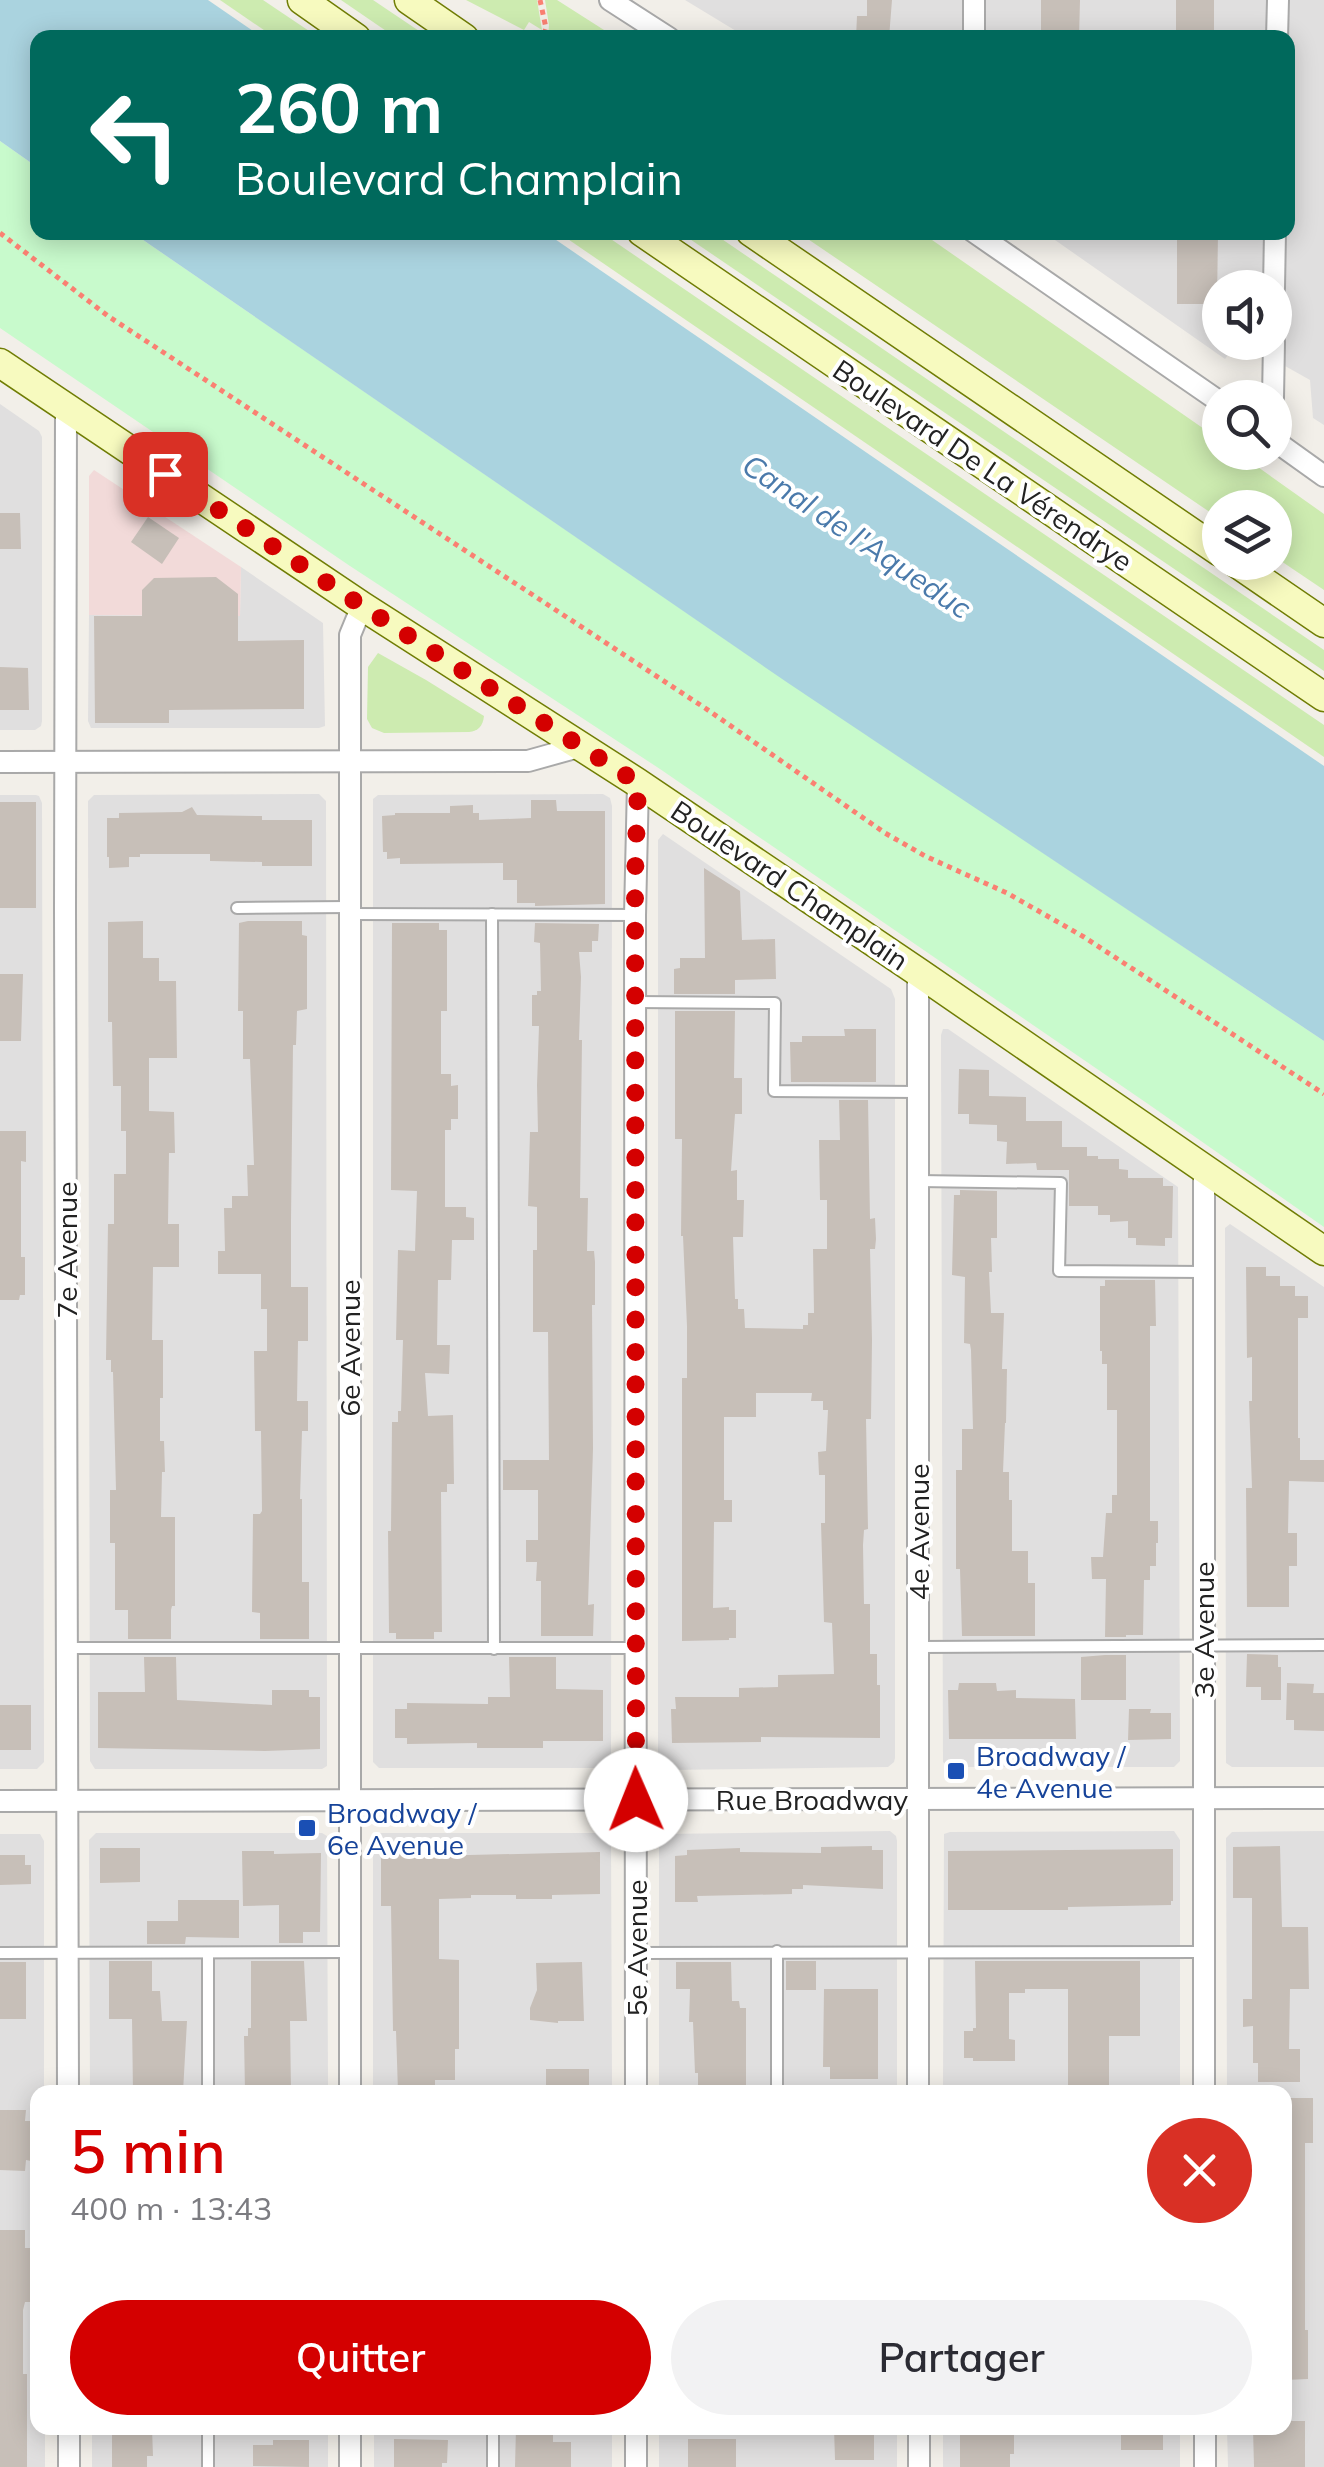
<!DOCTYPE html>
<html lang="fr">
<meta charset="utf-8">
<style>
:root{--surface:#fff;--page:#f2f2f3;--text:#2b2b33;--muted:#7c7c81;--accent:#d40000}
body{margin:0;font-family:Mulish,sans-serif;background:var(--page);color:var(--text);height:100vh;display:flex;flex-direction:column;font-size:38px;white-space:nowrap}
*{box-sizing:border-box;margin:0}
p{font-size:32px;color:var(--muted)}
.icon{flex:none;width:55px;height:55px;fill:none;stroke:currentColor;stroke-width:2;stroke-linecap:round;stroke-linejoin:round}
.map{position:relative;flex:1;overflow:hidden}
.sheet{position:absolute;left:30px;top:2085px;width:1262px;height:350px;display:flex;flex-direction:column;background:var(--surface);border-radius:20px;box-shadow:0 5px 25px #0003}
.sheet>*{flex:none}
.banner{position:absolute;left:30px;top:30px;width:1265px;height:210px;border-radius:20px;box-shadow:0 5px 25px #0003;background:#00695c;color:#fff;overflow:hidden}
.fabs{position:absolute;left:1202px;top:270px;display:grid;gap:20px}
.fabs a{display:grid;place-items:center;width:90px;height:90px;border-radius:50%;background:var(--surface);box-shadow:0 5px 25px #0003;font-size:50px}
.pin{position:absolute;display:grid;place-items:center;width:85px;height:85px;color:#fff;margin:-42px;border-radius:20px;box-shadow:0 5px 15px #0006}
.me{position:absolute;width:110px;margin:-55px;rotate:359deg;stroke-linejoin:round;filter:drop-shadow(0 0 8px #0008)}
.turn{display:flex;align-items:center;gap:35px;height:210px;padding:0 40px;font-size:45px}
.turn .icon{width:130px;height:130px;stroke-width:2.5}
.turn b{display:block;font-size:70px;line-height:85px}
.round{display:grid;place-items:center;flex:none;width:105px;height:105px;border-radius:52px;background:var(--page)}
.overview{display:flex;align-items:center;justify-content:space-between;height:170px;padding:0 40px}
h1{font-size:60px;font-weight:600;line-height:75px;color:var(--accent)}
.button{display:flex;gap:20px;margin-top:auto;padding:20px 40px}
.button a{flex:1;height:115px;border-radius:60px;background:var(--accent);color:#fff;font-size:40px;font-weight:600;line-height:115px;text-align:center}
.button a+a{background:var(--page);color:var(--text)}
.map>svg:first-child{display:block}
</style>
<div class="map">
<svg width="1324" height="2467" viewBox="0 0 1324 2467">
<rect width="100%" height="100%" fill="#f2efe9"/>
<g fill="#e0dfdf">
<path d="M685,0H1324V425L1313,418L1310,380L1244,343L1275,342V288H1220V342L1237,343L1225,359L1045,233L1288,232V38L746,37Z"/>
<path d="M0,404L39,431L42,437V721L41,726L35,730H0Z"/>
<path d="M241,567L323,623L325,726L319,728H91L88,721L89,615L240,616Z"/>
<path d="M319,794L326,801L327,1766L322,1769H95L90,1761L88,801L94,795Z"/>
<path d="M603,794L610,798L612,806L611,1765L606,1768H379L373,1762V799L378,795Z"/>
<path d="M0,795H36L39,796L42,803L44,1762L37,1769H0Z"/>
<path d="M663,834L891,989L895,999V1758L894,1762L888,1767L667,1770L660,1766L658,1761V840Z"/>
<path d="M943,1029H948L1178,1187L1180,1761L1174,1767H949L943,1762L941,1035Z"/>
<path d="M1230,1224L1324,1287V1767H1232L1226,1763L1225,1228Z"/>
<path d="M890,1831L896,1836L897,1841V2092H659V1839L661,1834Z"/>
<path d="M1174,1831L1180,1840V2092H943L944,1834L950,1832Z"/>
<path d="M1324,1831V2467H1228L1227,2428H1285V2092H1227L1226,1838L1232,1832Z"/>
<path d="M96,1833H322L327,1836L328,2092H90L89,1840Z"/>
<path d="M380,1833H606L609,1835L611,1842L612,2092H373V1840L375,1834Z"/>
<path d="M0,1834H40L44,1841V2092H38V2428H45V2467H0Z"/>
<rect x="92" y="2428" width="236" height="39"/>
<rect x="374" y="2428" width="238" height="39"/>
<rect x="659" y="2428" width="238" height="39"/>
<rect x="943" y="2428" width="237" height="39"/>
</g>
<path fill="#f2dad9" d="M94,470L241,567L240,616L89,615V476Z"/>
<g fill="#cdebb0">
<path d="M220,0H263L318,37H274Z"/>
<path d="M341,0H373L428,37H395Z"/>
<path d="M466,0H537L542,30L529,22L524,30Z"/>
<path d="M545,0H557L615,37H548L549,25Z"/>
<path d="M559,233H602L1324,725V757Z"/>
<path d="M681,233H713L1324,650V671Z"/>
<path d="M799,233H922L1220,440V452L1238,453L1324,514V590L1275,557V508H1220V519Z"/>
<path d="M378,653L426,680L484,716C483,726 478,731 469,732L384,733L372,728L367,719L368,667Z"/>
</g>
<path fill="#c8facc" d="M0,141L37,167L38,232L133,233L732,644L1324,1041V1227L1151,1106L660,769L350,566L0,328Z"/>
<g fill="#aad3df">
<path d="M0,0H208L262,37L38,38L37,167L0,141Z"/>
<path d="M133,233H546L1324,766V1041L788,683Z"/>
</g>
<g fill="#c7bfb8">
<path d="M867,0H892L889,38H856L857,16H867Z"/>
<path d="M1041,0H1080L1079,38H1041Z"/>
<rect x="1176" y="0" width="38" height="38"/>
<path d="M1177,232H1218L1217,304H1177Z"/>
<path d="M0,513H20L21,549H0Z"/>
<path d="M148,517L179,538L162,564L131,542Z"/>
<path d="M216,577L238,594V641L304,640V709L169,710V723H95L94,616H142V590L154,578Z"/>
<path d="M0,667L28,668L29,710H0Z"/>
<path d="M531,800H556L557,811H605V904L535,906V903H517V880H503V863L400,864V858L387,859V852H383L382,816L395,815V813H450V806L473,805V813H479V820L531,818Z"/>
<rect x="0" y="802" width="36" height="106"/>
<path d="M192,807L197,815L262,816V820H312V866H262V862L210,861V854H140V857H129V867L109,868V857H107V818H119V813L182,812Z"/>
<path d="M704,868L740,891L742,940L775,939L776,979L735,980V994H674V969L680,968V958H705Z"/>
<path d="M143,921V958H159V981H176L177,1058H149V1111L174,1112L175,1153H169L168,1224H179V1267H153L152,1340H163V1398H160V1441H164L165,1472H162L161,1517H175V1606H172L171,1610V1639H128V1610H115V1543H110V1490H116L113,1372H111V1360H106L108,1224H114V1174H126V1131H121V1086H113L112,1022H108V922Z"/>
<path d="M248,921H302V935L307,936V1009L297,1011L296,1045H293L291,1220V1287H308V1341H298L297,1401H308V1431H302L300,1499H302V1582H309V1639H260V1613L252,1612L253,1514H260L262,1511L261,1431H255L254,1351H267V1309H261V1274H218V1251H225L224,1208H232V1196H248L247,1165H254L250,1059H243V1011H238L239,923Z"/>
<path d="M392,923H439V930H447V1011H441V1074H451V1086L458,1085V1119H451V1130H445V1207H466V1217L474,1218V1240H452L451,1280H438L437,1345H450L449,1374L425,1373L428,1416L453,1415L454,1484H447V1492H441L442,1632H434V1639H396V1633H389L388,1531H391L392,1422H398V1411H401L403,1340H396L398,1250L415,1251L417,1191L391,1190Z"/>
<path d="M535,923L599,924L598,941H592V952H579L581,977L579,1040H582L580,1198H588L587,1251H594L595,1262V1305H592L593,1449L588,1605L594,1604L593,1636H541V1581H536L537,1562H526V1540H538V1490H503V1460H549L548,1332H533V1250H537V1207L528,1206L530,1132H538L537,1085L539,1026H532V995H537V991H541L540,943L534,942Z"/>
<path d="M0,974H23L21,1041H0Z"/>
<path d="M675,1011H735L734,1078H742V1114H735L731,1171L737,1170V1200H744L743,1237H733L735,1299H738V1309H744L745,1328L803,1329V1325H808V1313H814L813,1249H827V1200H820L819,1140H840L839,1100H868L870,1219L875,1218L876,1239L875,1249H870L872,1340L871,1419H866L868,1529L864,1530L863,1545L864,1604H870V1654H877V1685H880V1738L761,1737V1742L672,1743L671,1709H676L675,1697H739V1688L778,1687V1675L834,1674L832,1623L824,1622L821,1523H825V1475H819L818,1452L826,1451L828,1410H823V1401H811L812,1393H756V1417H724V1500H732V1522H714L713,1608L729,1607V1610H736V1638H729V1640L682,1641V1378H687V1326L683,1236H681L682,1139H675Z"/>
<path d="M844,1029H876V1082H791L790,1042H802V1036H845Z"/>
<path d="M959,1069L989,1070V1096L1026,1097V1121H1062V1147H1087V1156H1098V1159H1119V1169L1128,1170V1178H1163V1186H1173L1172,1238H1165V1246L1136,1245V1238H1128V1221L1110,1222V1215H1098V1206H1069V1170H1037L1036,1163L1006,1164L1007,1142L997,1141V1125L969,1124V1114H958Z"/>
<path d="M0,1131H26V1162L21,1161V1257H25V1295H20L19,1300H0Z"/>
<path d="M960,1190L997,1191V1238H991L992,1272H989L991,1313H1004L1002,1369H1007L1006,1423H1005L1003,1472H1009V1500H1012V1551H1028V1583H1035V1636H962L960,1569H956V1470H962V1429H973L971,1350L970,1344L964,1343L965,1277L952,1275L954,1195H960Z"/>
<path d="M1246,1267H1266V1276H1280V1286H1295V1296H1308V1318H1298V1438H1300V1460H1324V1482L1289,1481L1288,1533H1297V1566H1289V1607H1247L1246,1488H1252L1249,1401H1252V1357L1247,1358Z"/>
<path d="M1105,1280H1155L1156,1326H1150V1521H1158V1543H1156V1566H1150V1580H1144L1143,1635H1126V1637H1105L1106,1579H1092L1091,1557H1103L1106,1513H1112V1495H1117V1410H1107V1364H1102V1351H1100V1286H1105Z"/>
<path d="M1247,1654L1278,1655V1667H1281V1700H1261V1687H1246Z"/>
<path d="M1105,1655H1126V1700H1081V1657Z"/>
<path d="M144,1657H176L177,1700L272,1705V1690H309V1697H320V1749L265,1751L98,1748V1692H145Z"/>
<path d="M509,1657H556V1689L603,1690V1741H543V1748H477V1743L407,1744V1738H395V1709H407V1703L488,1704V1697H510Z"/>
<path d="M959,1683H996L997,1691L1016,1690V1698L1075,1699L1076,1739H949L948,1690H958Z"/>
<path d="M1287,1683L1314,1684L1313,1693H1324V1731L1294,1730V1720H1286Z"/>
<rect x="0" y="1705" width="31" height="45"/>
<path d="M1129,1709H1151L1150,1713H1171V1739L1128,1740Z"/>
<path d="M872,1846V1850H883V1889L803,1885V1889H792V1894L697,1896L698,1902H675V1856L687,1855V1850L740,1848V1852L821,1853V1847Z"/>
<path d="M1280,1846L1282,1927H1308L1309,1989H1290L1289,2049H1300V2082H1258V2063H1253V2026L1243,2027V1999H1252V1898H1233V1847Z"/>
<path d="M100,1848H140V1882L100,1883Z"/>
<path d="M1173,1849V1901H1171V1905L1068,1907V1910H948V1851Z"/>
<path d="M242,1851H274V1854L321,1853L320,1932H303V1943H279V1905L243,1906Z"/>
<path d="M381,1852H428V1856L600,1852V1894L552,1895V1899H516V1895H471V1898L439,1899V1959L459,1960V2049H455V2080H435V2092H398L396,2031H393L391,1906H381Z"/>
<path d="M0,1855H25V1865H31V1884L0,1885Z"/>
<path d="M178,1900H239V1938L186,1937L185,1944H147V1921H178Z"/>
<path d="M109,1961H152V1991H160L162,2021H187L183,2092H133L132,2019H109Z"/>
<path d="M251,1961H304L307,2021H290L291,2092H245L244,2036H248V2028H251Z"/>
<rect x="786" y="1961" width="30" height="29"/>
<path d="M975,1961H1140V2036H1109V2092H1068V1989H1025V1993H1009V2039L1015,2040V2061H973V2058H964V2031H973V2028H976Z"/>
<rect x="0" y="1962" width="26" height="57"/>
<path d="M582,1962L584,2021H558V2023L530,2020V2008L537,1990L536,1963Z"/>
<path d="M676,1962H731L732,2001H739L740,2008H746V2092H698V2073H695L693,2022H689L690,1989H676Z"/>
<path d="M824,1989H878V2079H830V2067H823Z"/>
<rect x="546" y="2069" width="43" height="23"/>
<path d="M1285,2098H1313V2143H1305V2330H1308V2379L1285,2380Z"/>
<path d="M0,2110H26L25,2121H31V2161L26,2160L25,2171L0,2170Z"/>
<path d="M0,2230H25V2248H32V2302H25L23,2310V2374H27V2467H0Z"/>
<path d="M1285,2421H1305V2467H1254L1253,2428H1285Z"/>
<path d="M112,2428H152L153,2456H147V2467H112Z"/>
<path d="M516,2428H553V2442H571V2467H515Z"/>
<path d="M834,2428H874V2460H835Z"/>
<path d="M960,2428H1014V2454H1010V2467H960Z"/>
<rect x="1121" y="2428" width="42" height="22"/>
<path d="M394,2439L448,2440L447,2463H442V2467H394Z"/>
<rect x="688" y="2439" width="48" height="28"/>
<path d="M273,2440H309V2467L253,2466V2445H273Z"/>
</g>
<g fill="none" stroke-linecap="round" stroke-linejoin="round">
<g stroke="#a9a9a9" stroke-width="14">
<g id="service">
<path d="M237,908L349,907"/>
<path d="M351,914L635,915"/>
<path d="M492,914L494,1649"/>
<path d="M635,1002L775,1003L774,1091L918,1092"/>
<path d="M919,1181L1061,1183L1059,1271L1203,1272"/>
<path d="M919,1647L1324,1645"/>
<path d="M67,1648H636"/>
<path d="M0,1953L350,1952"/>
<path d="M636,1953L1204,1952"/>
<path d="M208,2092V1954"/>
<path d="M777,2092V1951"/>
<path d="M208,2467V2428"/>
<path d="M493,2467V2428"/>
</g>
</g>
<g stroke="#a9a9a9" stroke-width="24">
<g id="minor">
<path d="M610,0L669,38"/>
<path d="M974,38V0"/>
<path d="M1277,38L1278,0"/>
<path d="M974,232L1220,402"/>
<path d="M1274,288L1275,232"/>
<path d="M1273,398L1274,342"/>
<path d="M66,408L65,909L68,2092"/>
<path d="M1275,441L1324,476"/>
<path d="M0,762L528,761L582,746"/>
<path d="M1204,1167V2092"/>
<path d="M0,1801L1324,1798"/>
<path d="M350,2092V635L362,606"/>
<path d="M636,2092L635,915L638,783"/>
<path d="M918,2092V972"/>
<path d="M69,2428V2467"/>
<path d="M350,2428V2467"/>
<path d="M919,2428V2467"/>
<path d="M1205,2428V2467"/>
<path d="M636,2467V2428"/>
</g>
</g>
<g stroke="#707d05" stroke-width="31">
<g id="secondary">
<path d="M302,0L356,38"/>
<path d="M409,0L464,38"/>
<path d="M642,232L1324,697"/>
<path d="M751,232L1220,552"/>
<path d="M0,363L362,606L638,783L918,972L1324,1251"/>
<path d="M1235,562L1324,623"/>
</g>
</g>
<g stroke="#fa8072" stroke-width="5" stroke-dasharray="5 5" stroke-linecap="butt">
<path d="M540,0L546,28L543,38"/>
<path d="M0,233L108,316L705,708L885,833L925,856L1007,893L1084,937L1324,1094"/>
</g>
<use href="#service" stroke="#fff" stroke-width="10"/>
<use href="#minor" stroke="#fff" stroke-width="20"/>
<use href="#secondary" stroke="#f7fabf" stroke-width="28"/>
</g>
<g fill="none" stroke-linecap="round" stroke-linejoin="round">
<path stroke="#d40000" stroke-width="18" stroke-dasharray="0 32.4" d="M165,474L362,606L638,783L635,878L636,1800"/>
</g>
<g fill="#1a4fb4" stroke="#fff" stroke-width="4">
<rect x="946" y="1761" width="20" height="20" rx="5"/>
<rect x="297" y="1818" width="20" height="20" rx="5"/>
</g>
<g text-anchor="middle" dominant-baseline="central" stroke-width="8" stroke-linejoin="round" paint-order="stroke">
<g font-size="28" fill="#222" stroke="#fff">
<text transform="translate(983 465) rotate(34)">Boulevard De La Vérendrye</text>
<text transform="translate(790 885) rotate(34)">Boulevard Champlain</text>
<text transform="translate(66 1250) rotate(-90)">7e Avenue</text>
<text transform="translate(349 1348) rotate(-90)">6e Avenue</text>
<text transform="translate(918 1532) rotate(-90)">4e Avenue</text>
<text transform="translate(1203 1630) rotate(-90)">3e Avenue</text>
<text x="812" y="1799">Rue Broadway</text>
<text transform="translate(636 1948) rotate(-90)">5e Avenue</text>
</g>
<g font-size="28" fill="#164399" stroke="#fff" text-anchor="start">
<text x="976" y="1755">Broadway /<tspan x="976" dy="32">4e Avenue</tspan></text>
<text x="327" y="1812">Broadway /<tspan x="327" dy="32">6e Avenue</tspan></text>
</g>
<g font-size="30" font-style="italic" fill="#4a7aab" stroke="#fff">
<text transform="translate(857 536) rotate(34)">Canal de l'Aqueduc</text>
</g>
</g>
</svg>
<div class="fabs">
<a><svg class="icon" aria-label="sound" viewBox="0 0 24 24"><path d="M4 9h4l5-4v14l-5-4H4zM17 9q2 3 0 6"/></svg></a>
<a><svg class="icon" aria-label="search" viewBox="0 0 24 24"><circle cx="10" cy="10" r="6"/><path d="M15 15l6 6"/></svg></a>
<a><svg class="icon" aria-label="layers" viewBox="0 0 24 24"><path d="M12 4l9 5-9 5-9-5zM3 14l9 5 9-5"/></svg></a>
</div>
<div class="pin" style="left:165px;top:474px;background:#d93025"><svg class="icon" aria-label="arrive" viewBox="0 0 24 24"><path d="M6 21V4h12l-3 4 3 4H6"/></svg></div>
<svg class="me" style="left:636px;top:1800px" viewBox="-20 -20 40 40"><circle r="19" fill="#fff"/><path d="M0-13L10 11 0 6-10 11z" fill="#d40000"/></svg>
<div class="banner">
<div class="turn"><svg class="icon" aria-label="left" viewBox="0 0 24 24"><path d="M17 20v-9H6M10 6l-5 5 5 5"/></svg><div><b>260 m</b>Boulevard Champlain</div></div>
</div>
<section class="sheet">
<div class="overview"><div><h1>5 min</h1><p>400 m · 13:43</p></div><a class="round" style="background:#d93025;color:#fff"><svg class="icon" aria-label="close" viewBox="0 0 24 24"><path d="M6 6l12 12M18 6L6 18"/></svg></a></div>
<div class="button"><a>Quitter</a><a>Partager</a></div>
</section>
</div>
